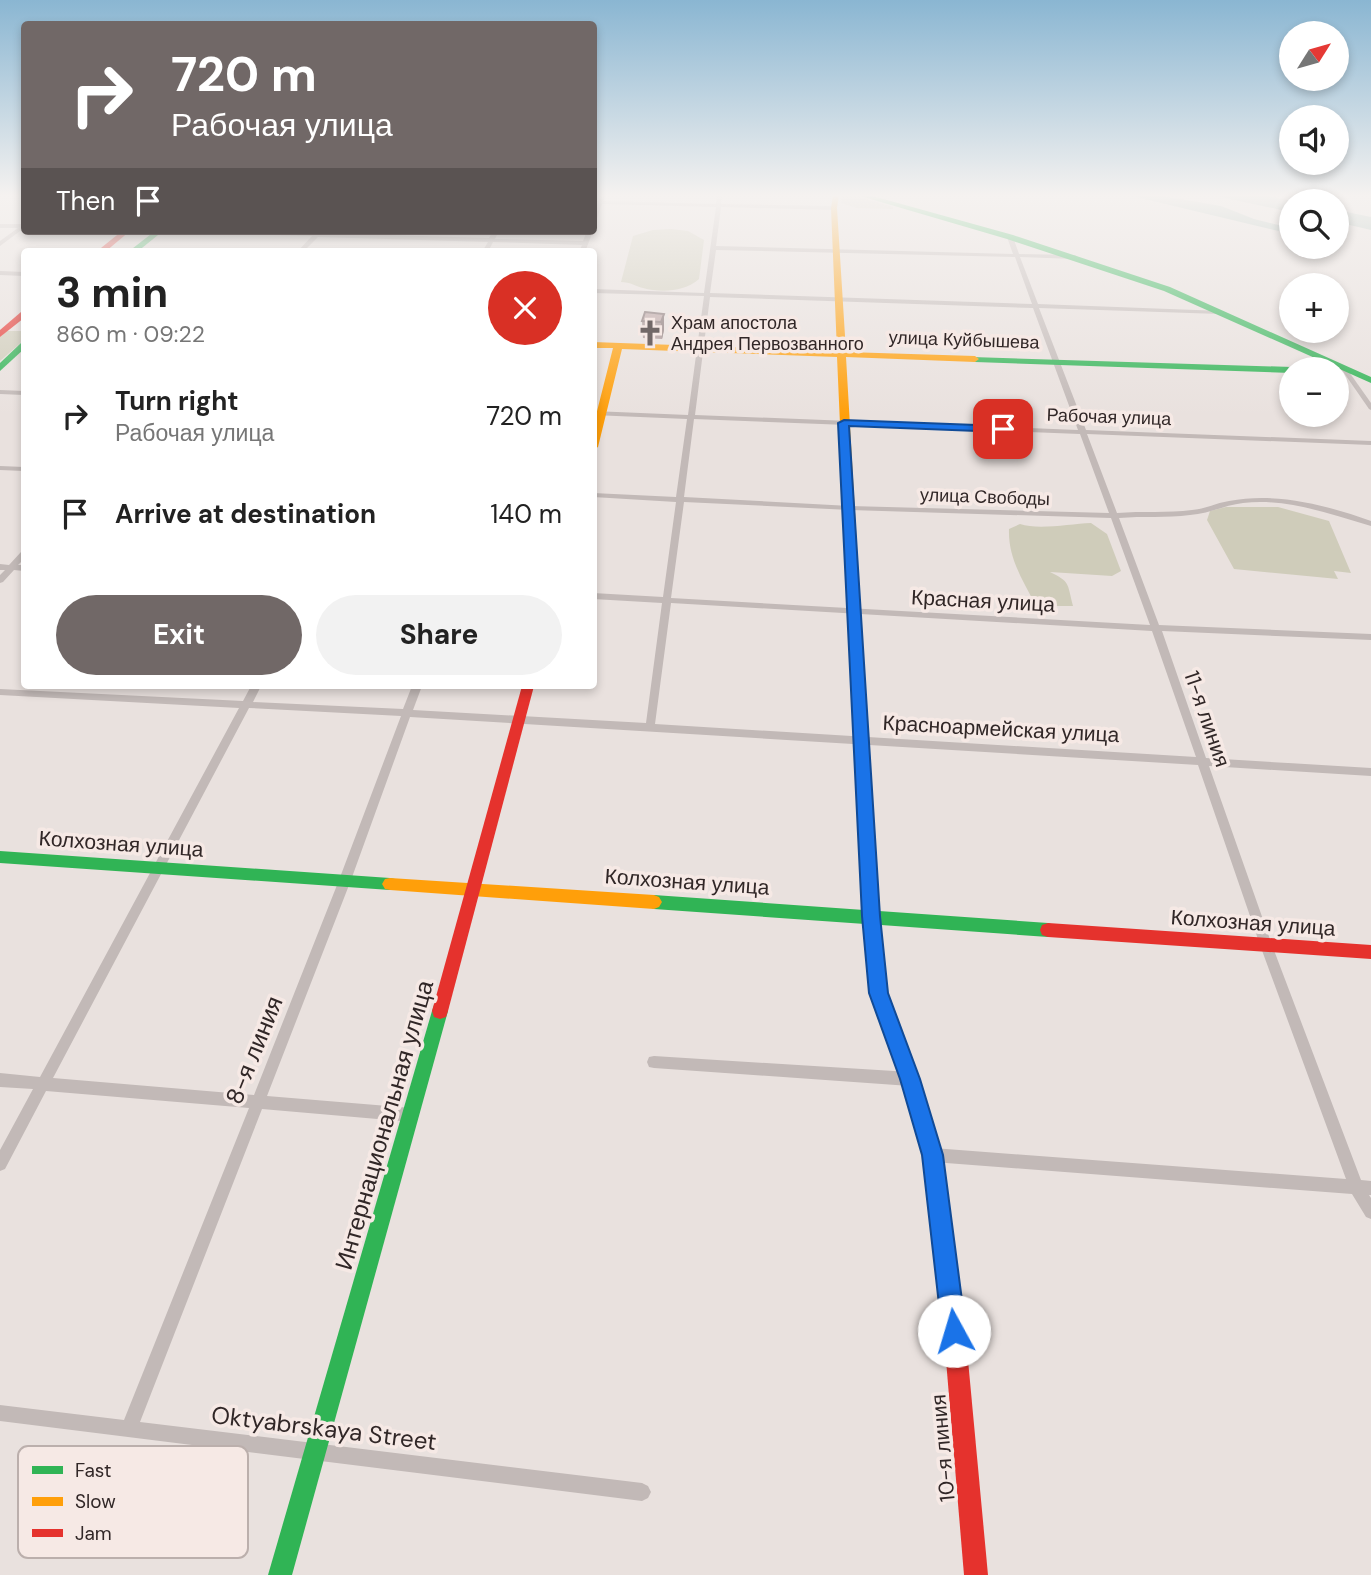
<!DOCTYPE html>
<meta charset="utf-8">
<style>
:root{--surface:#fff;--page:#f2f2f2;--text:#222;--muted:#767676;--accent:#716867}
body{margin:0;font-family:"DM Sans",sans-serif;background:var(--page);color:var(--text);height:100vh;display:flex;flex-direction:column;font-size:26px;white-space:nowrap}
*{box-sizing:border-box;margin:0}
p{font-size:23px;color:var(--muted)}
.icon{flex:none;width:38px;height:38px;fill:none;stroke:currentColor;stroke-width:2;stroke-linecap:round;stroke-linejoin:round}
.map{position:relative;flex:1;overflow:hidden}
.drawer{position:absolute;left:21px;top:248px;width:576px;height:441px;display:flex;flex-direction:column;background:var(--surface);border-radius:7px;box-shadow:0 4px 10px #0003}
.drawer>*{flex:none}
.hud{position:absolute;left:21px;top:21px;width:576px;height:214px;border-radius:7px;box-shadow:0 4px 10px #0003;background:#716867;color:#fff;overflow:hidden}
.needle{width:46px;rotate:53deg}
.buttons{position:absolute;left:1279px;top:21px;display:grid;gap:14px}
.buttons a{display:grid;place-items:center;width:70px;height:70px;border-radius:50%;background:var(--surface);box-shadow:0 4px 10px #0003;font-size:35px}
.pin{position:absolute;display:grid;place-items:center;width:60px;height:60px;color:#fff;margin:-30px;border-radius:14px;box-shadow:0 4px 10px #0006}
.me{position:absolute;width:77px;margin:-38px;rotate:354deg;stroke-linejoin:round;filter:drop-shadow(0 0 5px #0008)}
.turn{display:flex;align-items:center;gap:24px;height:147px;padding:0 35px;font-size:32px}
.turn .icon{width:91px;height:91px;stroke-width:2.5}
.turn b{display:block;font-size:49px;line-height:60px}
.then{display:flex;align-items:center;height:66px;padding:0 35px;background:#0003;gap:14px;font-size:26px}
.round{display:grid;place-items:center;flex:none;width:74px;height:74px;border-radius:37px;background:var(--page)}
.head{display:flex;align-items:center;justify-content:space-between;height:119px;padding:0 35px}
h1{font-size:42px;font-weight:700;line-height:52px}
.primary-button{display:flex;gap:14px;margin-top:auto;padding:14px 35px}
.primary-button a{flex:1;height:80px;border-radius:42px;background:var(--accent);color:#fff;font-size:28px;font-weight:700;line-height:80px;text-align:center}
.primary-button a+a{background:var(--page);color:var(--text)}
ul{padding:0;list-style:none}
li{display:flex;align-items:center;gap:21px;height:98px;padding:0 35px}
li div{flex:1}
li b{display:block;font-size:26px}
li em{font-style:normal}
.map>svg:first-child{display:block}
</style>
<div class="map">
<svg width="1371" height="1575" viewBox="0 0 1371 1575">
<rect width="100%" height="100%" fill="#e9e1de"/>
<g fill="#cfccba">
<path d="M852,195L893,207V209L857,208L841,203L842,196Z"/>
<path d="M671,229L688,231L704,240L699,279C684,292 661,293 643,288C635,286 630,282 621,282L633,236L653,230Z"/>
<path d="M7,331H24V340L0,361V337Z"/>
<path d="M1226,507H1278L1329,521L1351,573L1334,571L1338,579L1234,569L1207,520L1210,511Z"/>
<path d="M1091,523L1107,534L1121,571L1112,576L1050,572C1070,582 1067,582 1073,606H1036C1023,580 1008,559 1009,529L1020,524C1038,530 1070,524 1091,523Z"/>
</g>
<g fill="#9db8b0">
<path d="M1128,195H1156L1221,206L1254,219L1291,228V234Z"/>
<path d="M1211,195H1263L1293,201L1291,212Z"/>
<path d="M1337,210L1371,217V230L1337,222Z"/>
</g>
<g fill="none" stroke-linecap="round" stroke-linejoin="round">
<g fill="#c2b9b7" fill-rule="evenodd">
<path d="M717,195H722L721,204L834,206L837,208L834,210L721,207L716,246L1013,254L1007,237L1010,235L1013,237L1019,254L1075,255L1078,257L1075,259L1020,257L1038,304L1222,311L1223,312L1220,314L1039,308L1086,430L1371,441V445L1087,434L1117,513C1142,511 1168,513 1192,510C1205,509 1216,503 1229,501C1277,492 1326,505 1371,521V526C1329,514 1288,498 1243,503C1225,505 1208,514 1190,515C1166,518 1143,516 1119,518L1159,625L1371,634V640L1162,631L1206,758L1371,768V776L1209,766L1272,945L1361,1180L1371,1181V1195H1369L1371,1198V1219L1366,1217L1352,1194L933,1162L928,1160L926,1155L928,1150L933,1148L1346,1179L1260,945L1198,765L410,717L351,880L267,1096L412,1108L417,1110L419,1115L417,1120L412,1122L262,1109L140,1422L642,1483L648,1486L651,1492L648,1498L642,1501L0,1421V1405L124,1420L249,1108L46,1091L5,1169L0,1171V1150L33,1089L0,1087V1073L40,1077L239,708L0,695V689L243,701L251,686H261L253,702L403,709L412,686H422L413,710L646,723L662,603L593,599V593L663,597L676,502L593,497V493L676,497L687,419L593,415V411L688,415L704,296L593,293V289L704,293L716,207L602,204L596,221L593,223V214L597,204H593V200L598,201L602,196L605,198L603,201L716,204ZM716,250L1015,257L1032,304L710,293ZM710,297L1033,308L1078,430L695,415ZM694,419L1080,434L1109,513L850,506L684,497ZM684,502L850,510L1111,518L1150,625L671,598ZM671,603L1152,631L1196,757L655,724ZM249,708L401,716L339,880L254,1095L53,1078Z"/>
<path d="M0,224H24V228L0,246V241L18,228H0Z"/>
<path d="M184,231L315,233L318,231L320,233L489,238L493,231H499L495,239L583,241L587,231H593L585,252H579L582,245L493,242L488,252H482L488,242L318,237L303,252H297L312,236L187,233Z"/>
<path d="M0,271L24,272V276L0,275Z"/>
<path d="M1345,368L1347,369L1371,403V410L1369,409L1342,370Z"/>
<path d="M0,390L24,391V395L0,394Z"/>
<path d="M0,466L24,467V471L0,470Z"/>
<path d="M21,552H24V559L18,565H24V571L14,570L3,582L0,583V575L5,570H0V564L9,565Z"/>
<path d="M654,1056L910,1072L915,1074L917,1079L915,1084L910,1086L654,1068L649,1067L647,1062L649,1057Z"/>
</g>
<g fill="#30b455" fill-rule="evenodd">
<path d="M857,195H869L1013,235L1170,287L1371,377V383L1164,291L1007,239Z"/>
<path d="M155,231H163L137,252H128Z"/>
<path d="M21,343H24V349L0,371V363Z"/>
<path d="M972,357L1292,367L1296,369H1292V373L975,362L972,361Z"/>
<path d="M0,851L390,878L395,879L398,884L395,889L390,890L0,863Z"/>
<path d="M870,888L875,890L879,911L1048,923L1054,925L1056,930L1054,935L1048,937L881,925L887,993L919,1079L942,1155L968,1360L964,1367L957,1371L950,1367L946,1360L924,1155L901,1079L871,993L865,924L654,909L649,907L646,902L649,897L654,895L864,910L862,895L865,890Z"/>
<path d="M440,1003L446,1005L448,1011L292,1575H268L432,1011L434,1005Z"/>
</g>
<g fill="#ff9f0a" fill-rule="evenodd">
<path d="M833,195H839L837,208L846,352L975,356L979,359L975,362L846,357L859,581L853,585L847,581L837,357L622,349L598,447L593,450V427L613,348H593V342L837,351L831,208Z"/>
<path d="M390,878L654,895L659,897L662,902L659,907L654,909L390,890L385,889L382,884L385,879Z"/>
</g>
<g fill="#e5322d" fill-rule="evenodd">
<path d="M122,231H130L105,252H96Z"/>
<path d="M21,312H24V318L0,337V330Z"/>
<path d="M853,577L859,581L878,895L875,900L870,902L865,900L862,895L847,581Z"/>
<path d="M522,686H534L448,1011L446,1017L440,1019L434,1017L432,1011Z"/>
<path d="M1048,923L1371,945V959L1048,937L1042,935L1040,930L1042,925Z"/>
<path d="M957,1349L964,1353L968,1360L988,1575H964L946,1360L950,1353Z"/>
</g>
</g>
<path fill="#a18c8c" d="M664,314V330L662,339L643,338L642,321Z"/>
<path fill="#837272" d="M664,314V330L662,339L661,322Z"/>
<path fill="#bba3a3" stroke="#837272" stroke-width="2" d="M645,312L664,314L661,322L642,321Z"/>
<linearGradient id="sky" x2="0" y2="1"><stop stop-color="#8ab6d2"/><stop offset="0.47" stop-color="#f5f2f0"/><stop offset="1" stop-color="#f5f2f0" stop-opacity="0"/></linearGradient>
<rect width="1371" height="416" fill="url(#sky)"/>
<path fill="#1a73e8" stroke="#114b97" stroke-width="2" d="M844,420L1003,426L1008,429L1003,432L849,426L880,916L888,993L920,1079L943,1155L966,1331L962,1340L954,1343L946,1340L942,1331L922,1155L900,1079L869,993L862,916L838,423Z"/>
<defs>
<g id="church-bare" transform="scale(2.1)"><path d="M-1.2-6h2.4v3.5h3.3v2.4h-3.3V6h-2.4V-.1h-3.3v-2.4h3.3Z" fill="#716867" stroke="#f6e9e5" stroke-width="2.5" paint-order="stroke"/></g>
</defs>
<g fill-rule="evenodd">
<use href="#church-bare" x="650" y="333"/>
</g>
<g text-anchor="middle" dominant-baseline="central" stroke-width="7" stroke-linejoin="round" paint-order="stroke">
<g font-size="18" fill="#312727" stroke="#f6e9e5" text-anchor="start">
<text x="671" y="323">Храм апостола<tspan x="671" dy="21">Андрея Первозванного</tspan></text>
</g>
<g font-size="18" fill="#312727" stroke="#f6e9e5">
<text transform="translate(964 340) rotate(2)">улица Куйбышева</text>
<text transform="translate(1109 417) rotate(2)">Рабочая улица</text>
<text transform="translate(985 497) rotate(2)">улица Свободы</text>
</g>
<g font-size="21" fill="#312727" stroke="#f6e9e5">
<text transform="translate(983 601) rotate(3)">Красная улица</text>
<text transform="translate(1207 719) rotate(71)">11-я линия</text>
<text transform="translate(1001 729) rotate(3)">Красноармейская улица</text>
<text transform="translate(121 844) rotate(4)">Колхозная улица</text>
<text transform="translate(687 882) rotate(4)">Колхозная улица</text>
<text transform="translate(1253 923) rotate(4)">Колхозная улица</text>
<text transform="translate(943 1448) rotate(-95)">10-я линия</text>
</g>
<g font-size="24" fill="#312727" stroke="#f6e9e5">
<text transform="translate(254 1050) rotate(-68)">8-я линия</text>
<text transform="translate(384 1125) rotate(-74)">Интернациональная улица</text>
<text transform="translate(324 1428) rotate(7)">Oktyabrskaya Street</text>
</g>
</g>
<rect x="18" y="1446" width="230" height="112" rx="10" fill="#f6e9e5" stroke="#bbafac" stroke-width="2"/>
<rect x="32" y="1466" width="31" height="8" fill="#30b455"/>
<rect x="32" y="1497" width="31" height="9" fill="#ff9f0a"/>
<rect x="32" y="1529" width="31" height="8" fill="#e5322d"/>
<g font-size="19" fill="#312727">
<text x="75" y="1477">Fast</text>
<text x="75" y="1508">Slow</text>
<text x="75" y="1540">Jam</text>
</g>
</svg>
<div class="buttons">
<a><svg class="needle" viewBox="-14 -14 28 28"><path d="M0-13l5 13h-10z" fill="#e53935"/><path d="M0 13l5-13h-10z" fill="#767676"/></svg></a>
<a><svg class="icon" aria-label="sound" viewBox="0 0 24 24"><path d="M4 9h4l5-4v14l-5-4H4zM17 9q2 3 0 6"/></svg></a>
<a><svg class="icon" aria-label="search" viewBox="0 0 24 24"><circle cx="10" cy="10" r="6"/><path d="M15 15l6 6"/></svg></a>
<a>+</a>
<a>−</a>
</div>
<div class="pin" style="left:1003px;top:429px;background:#d93025"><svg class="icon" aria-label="arrive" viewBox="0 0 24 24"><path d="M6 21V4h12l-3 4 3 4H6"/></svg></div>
<svg class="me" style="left:954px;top:1331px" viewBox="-20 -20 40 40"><circle r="19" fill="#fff"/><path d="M0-13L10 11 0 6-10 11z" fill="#1a73e8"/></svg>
<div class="hud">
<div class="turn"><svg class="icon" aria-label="right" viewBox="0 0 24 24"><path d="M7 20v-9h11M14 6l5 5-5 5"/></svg><div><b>720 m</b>Рабочая улица</div></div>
<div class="then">Then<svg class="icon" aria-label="arrive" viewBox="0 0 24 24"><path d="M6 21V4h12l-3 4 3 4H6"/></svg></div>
</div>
<section class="drawer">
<div class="head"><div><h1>3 min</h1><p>860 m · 09:22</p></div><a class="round" style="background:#d93025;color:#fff"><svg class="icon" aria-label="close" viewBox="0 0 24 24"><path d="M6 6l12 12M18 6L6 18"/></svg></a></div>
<ul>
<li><svg class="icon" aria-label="right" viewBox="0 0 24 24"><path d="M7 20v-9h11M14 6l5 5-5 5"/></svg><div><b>Turn right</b><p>Рабочая улица</p></div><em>720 m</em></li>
<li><svg class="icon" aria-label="arrive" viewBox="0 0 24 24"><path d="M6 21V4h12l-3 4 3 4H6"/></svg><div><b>Arrive at destination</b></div><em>140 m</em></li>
</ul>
<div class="primary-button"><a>Exit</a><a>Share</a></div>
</section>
</div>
